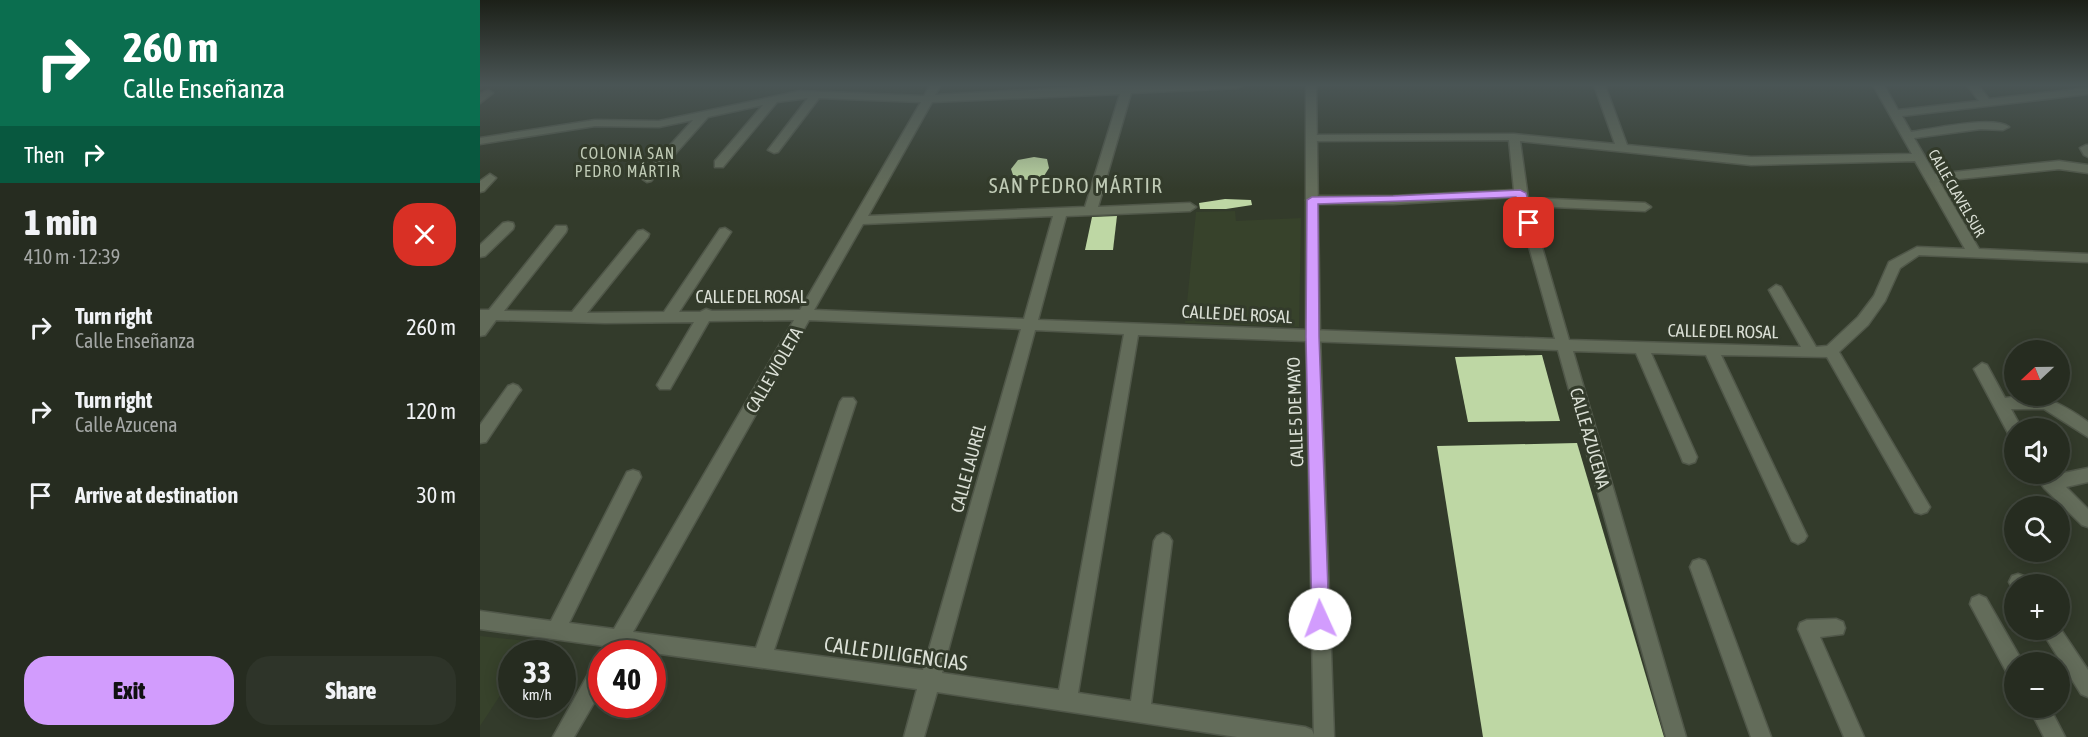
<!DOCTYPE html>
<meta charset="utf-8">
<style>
:root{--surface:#262c20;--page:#2e3429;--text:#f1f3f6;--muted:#a4a7a5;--line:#42483e;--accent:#d29cfd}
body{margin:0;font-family:"Asap Condensed",sans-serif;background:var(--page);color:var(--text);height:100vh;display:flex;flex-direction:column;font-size:22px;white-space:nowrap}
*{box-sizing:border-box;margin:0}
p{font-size:20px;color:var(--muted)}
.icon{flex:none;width:33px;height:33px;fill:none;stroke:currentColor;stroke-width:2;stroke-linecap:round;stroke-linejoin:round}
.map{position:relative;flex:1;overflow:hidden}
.sheet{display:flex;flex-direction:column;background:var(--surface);width:480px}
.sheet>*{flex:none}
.top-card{background:#0b6e4f;color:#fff;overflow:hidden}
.needle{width:39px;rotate:248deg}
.tools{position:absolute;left:1524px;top:340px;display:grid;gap:12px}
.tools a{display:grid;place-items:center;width:66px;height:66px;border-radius:50%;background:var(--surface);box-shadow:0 3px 15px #0003,0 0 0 2px var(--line);font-size:30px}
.speed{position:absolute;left:18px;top:640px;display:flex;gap:12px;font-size:30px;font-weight:700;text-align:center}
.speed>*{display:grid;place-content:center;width:78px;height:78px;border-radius:50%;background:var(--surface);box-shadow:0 3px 15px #0003,0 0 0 2px var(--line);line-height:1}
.speed small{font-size:15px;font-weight:400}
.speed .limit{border:9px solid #d22;background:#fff;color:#111}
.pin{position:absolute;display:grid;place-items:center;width:51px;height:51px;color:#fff;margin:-26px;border-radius:12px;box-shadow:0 3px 9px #0006}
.me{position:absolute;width:66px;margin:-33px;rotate:358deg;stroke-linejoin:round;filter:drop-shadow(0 0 4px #0008)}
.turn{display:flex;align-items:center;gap:21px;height:126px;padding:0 24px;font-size:27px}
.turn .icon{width:78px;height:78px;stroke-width:2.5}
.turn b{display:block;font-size:42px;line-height:51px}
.then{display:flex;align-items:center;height:57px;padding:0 24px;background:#0003;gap:12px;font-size:22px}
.round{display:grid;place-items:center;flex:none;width:63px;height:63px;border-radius:24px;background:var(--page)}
.overview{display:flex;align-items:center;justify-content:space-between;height:102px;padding:0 24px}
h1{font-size:36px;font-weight:800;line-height:45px}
.primary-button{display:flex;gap:12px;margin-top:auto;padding:12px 24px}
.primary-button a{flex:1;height:69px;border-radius:24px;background:var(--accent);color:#111;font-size:24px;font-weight:800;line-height:69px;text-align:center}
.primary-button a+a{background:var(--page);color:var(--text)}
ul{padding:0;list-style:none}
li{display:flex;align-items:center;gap:18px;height:84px;padding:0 24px}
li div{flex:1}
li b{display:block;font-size:22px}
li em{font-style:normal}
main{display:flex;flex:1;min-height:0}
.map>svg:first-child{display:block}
</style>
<main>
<section class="sheet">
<div class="top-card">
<div class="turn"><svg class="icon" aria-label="right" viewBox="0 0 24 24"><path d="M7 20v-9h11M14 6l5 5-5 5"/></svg><div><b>260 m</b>Calle Enseñanza</div></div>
<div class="then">Then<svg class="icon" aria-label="right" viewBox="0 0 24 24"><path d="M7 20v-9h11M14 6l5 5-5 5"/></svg></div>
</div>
<div class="overview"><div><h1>1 min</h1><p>410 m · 12:39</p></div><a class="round" style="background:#d93025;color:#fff"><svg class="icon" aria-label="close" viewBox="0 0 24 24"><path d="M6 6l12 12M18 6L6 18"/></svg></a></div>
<ul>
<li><svg class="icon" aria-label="right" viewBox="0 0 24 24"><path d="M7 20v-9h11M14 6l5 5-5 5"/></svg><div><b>Turn right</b><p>Calle Enseñanza</p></div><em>260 m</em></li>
<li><svg class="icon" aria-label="right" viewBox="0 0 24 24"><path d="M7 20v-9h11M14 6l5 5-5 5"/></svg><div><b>Turn right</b><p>Calle Azucena</p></div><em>120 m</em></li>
<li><svg class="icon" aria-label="arrive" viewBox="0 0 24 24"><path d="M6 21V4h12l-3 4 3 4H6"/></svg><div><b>Arrive at destination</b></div><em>30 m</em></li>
</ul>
<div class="primary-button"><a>Exit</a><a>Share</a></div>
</section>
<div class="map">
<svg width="1608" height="737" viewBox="0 0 1608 737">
<rect width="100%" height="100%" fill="#333b2b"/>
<g fill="#37422b">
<path d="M755,211L756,221L821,218L819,327L705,323L716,212Z"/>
<path d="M0,636L56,642L49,654H32L31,679L0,726Z"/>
</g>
<g fill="#bed7a4">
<path d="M554,157L567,159L569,168L564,176L548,180L534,178L531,169L538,160Z"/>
<path d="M745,199L771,200L772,205L746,209H720L719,203Z"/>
<path d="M637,216L633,250H605L612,217Z"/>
<path d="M1062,355L1080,421L988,422L975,357Z"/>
<path d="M1097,443L1184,737H1003L957,446Z"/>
</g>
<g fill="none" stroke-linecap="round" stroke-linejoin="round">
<g stroke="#505749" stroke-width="3">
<g id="street">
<path d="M450,85H461L455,95L643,85H763L758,88L651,93L618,207L710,203L716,207L710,211L586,216L558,320L1075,339L1035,197L913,204H832L826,200L832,196H913L1034,190L1029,140L833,141L827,138L833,135L1034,134L1135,144L1114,85H1125L1147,145L1271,157L1432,154L1393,85H1404L1418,110L1499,101L1487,85H1498L1509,99L1608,88V94L1422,116L1431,132C1451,129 1514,115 1529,127L1523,130L1501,129L1434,138L1455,174L1579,161L1608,165V173L1579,169L1459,181L1499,249L1608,254V262L1439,255L1420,268L1405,301L1388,325L1359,352L1447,502L1450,507L1447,512L1441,514L1435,512L1347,357L1241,355L1327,536L1324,541L1318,544L1312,541L1226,355L1171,353L1217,457L1215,462L1209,464L1203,462L1201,457L1156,353L1093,351L1206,737H1186L1078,350L658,335L598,693L651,701L674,541L677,536L683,533L689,536L692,541L671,704L825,727L832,730L835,737H757L457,692L444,737H424L437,689L144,649L141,654H122V657L120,654L124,646L0,629V611L71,621L147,472L153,470L159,472L161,477L89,623L134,629L314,320L229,321L190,389H180L177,385L214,322L125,323L16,320L5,335L0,336V310H9L76,226H86L87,229L86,232L24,311L92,312L158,231L163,230L169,234L168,237L107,313L184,312L240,229L245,228L251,232L199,312H220L226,309L232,311L320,310L441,102L339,98L298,152L294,153L288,150L328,98L297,102L243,167H235V161L283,105L228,117L171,181L167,182L161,178L163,175L213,120L179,127L115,126L0,144V138L115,120L179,121L320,91L444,96ZM640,94L605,207L388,216L452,102ZM1040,141L1271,165L1435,161L1485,249L1437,247L1409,262L1394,296L1378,317L1347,346L1336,347L1301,287L1296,285L1289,290L1321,347L1089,340L1050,206L1165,211L1171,207L1165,203L1048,198ZM573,216L544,319L334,310L383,224ZM329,320L541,329L443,670L294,650L376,402L373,398H363L360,402L276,648L153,632ZM555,330L644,334L579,690L462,673Z"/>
<path d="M8,90L13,93L0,103V94Z"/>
<path d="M1606,145H1608V157L1604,155L1600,148Z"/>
<path d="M10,174L16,178L4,191L0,192V181Z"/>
<path d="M28,222L33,223L34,226L33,229L5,256L0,257V245L23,223Z"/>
<path d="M1502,363L1507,365L1525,398C1562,393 1578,401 1608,422V437L1564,409H1531L1542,429H1534V435L1528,433L1494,369Z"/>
<path d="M33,384L38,386L41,390L38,394L6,442L0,443V425L28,386Z"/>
<path d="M1608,468V482L1586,487L1608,509V527L1602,525L1564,488L1554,474L1574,475Z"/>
<path d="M1219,559L1225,561L1228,567L1291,737H1271L1210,567L1213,561Z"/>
<path d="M1538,574L1544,576L1549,585H1534V591L1529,582L1532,576Z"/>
<path d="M1499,595L1506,598L1541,659L1542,663H1534V675L1527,673L1490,604L1492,598Z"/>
<path d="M1356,619L1363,622L1365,628L1363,634L1340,637L1384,737H1364L1318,629L1320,623L1327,620Z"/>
<path d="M1580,628L1608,670V697L1601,694L1561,630H1580Z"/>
<path d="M122,660V689L94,737H73L115,662Z"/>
<path d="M1549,708H1570L1585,737H1564Z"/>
</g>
</g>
<g stroke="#505749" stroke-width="3">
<path id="secondary" d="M826,85H836L840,337L854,737H834L826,337Z"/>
</g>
<use href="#street" fill="#636c5a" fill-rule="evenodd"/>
<use href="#secondary" fill="#636c5a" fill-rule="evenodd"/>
</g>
<linearGradient id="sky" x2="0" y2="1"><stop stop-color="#1c2018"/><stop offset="0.45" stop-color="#4a5555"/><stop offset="1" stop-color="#4a5555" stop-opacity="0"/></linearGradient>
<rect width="1608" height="189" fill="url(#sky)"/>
<path fill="#d29cfd" stroke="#8865a4" stroke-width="1.5" d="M1040,190L1046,193L1054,223L1053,226L1043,223L1036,197L838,204L839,337L849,619L847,625L840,627L834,625L832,619L826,337L827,200L832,197L913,196Z"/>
<g text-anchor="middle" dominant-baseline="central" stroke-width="6" stroke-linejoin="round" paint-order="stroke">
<g font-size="15" fill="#dadfd5" stroke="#333b2b">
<text transform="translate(1477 193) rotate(60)">CALLE CLAVEL SUR</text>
</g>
<g font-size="16" letter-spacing="1.5" fill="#bfcab5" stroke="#333b2b">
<text x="148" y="153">COLONIA SAN<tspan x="148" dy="18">PEDRO MÁRTIR</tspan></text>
</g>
<g font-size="18" fill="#dadfd5" stroke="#333b2b">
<text x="271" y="296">CALLE DEL ROSAL</text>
<text transform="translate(757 314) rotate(3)">CALLE DEL ROSAL</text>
<text transform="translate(1243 331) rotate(1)">CALLE DEL ROSAL</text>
<text transform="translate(294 370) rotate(-60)">CALLE VIOLETA</text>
<text transform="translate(815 412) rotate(-92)">CALLE 5 DE MAYO</text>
<text transform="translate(1110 438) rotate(74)">CALLE AZUCENA</text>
<text transform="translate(488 468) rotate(-75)">CALLE LAUREL</text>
</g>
<g font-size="21" letter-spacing="1.5" fill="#bfcab5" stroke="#333b2b">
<text x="596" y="185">SAN PEDRO MÁRTIR</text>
</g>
<g font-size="21" fill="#dadfd5" stroke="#333b2b">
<text transform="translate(416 653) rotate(8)">CALLE DILIGENCIAS</text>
</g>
</g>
</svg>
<div class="tools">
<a><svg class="needle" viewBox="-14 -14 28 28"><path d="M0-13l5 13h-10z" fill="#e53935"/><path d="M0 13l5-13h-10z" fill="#a4a7a5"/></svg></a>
<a><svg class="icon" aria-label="sound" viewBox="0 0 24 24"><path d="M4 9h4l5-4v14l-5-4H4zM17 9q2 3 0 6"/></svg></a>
<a><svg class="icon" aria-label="search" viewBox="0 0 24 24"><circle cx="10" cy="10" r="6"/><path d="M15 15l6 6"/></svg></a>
<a>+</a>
<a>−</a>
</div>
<div class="speed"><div>33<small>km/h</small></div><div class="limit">40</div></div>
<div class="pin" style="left:1049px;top:223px;background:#d93025"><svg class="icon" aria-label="arrive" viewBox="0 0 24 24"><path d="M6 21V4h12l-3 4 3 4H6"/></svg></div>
<svg class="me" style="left:840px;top:619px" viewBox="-20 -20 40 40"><circle r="19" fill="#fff"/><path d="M0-13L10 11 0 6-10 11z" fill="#d29cfd"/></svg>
</div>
</main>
